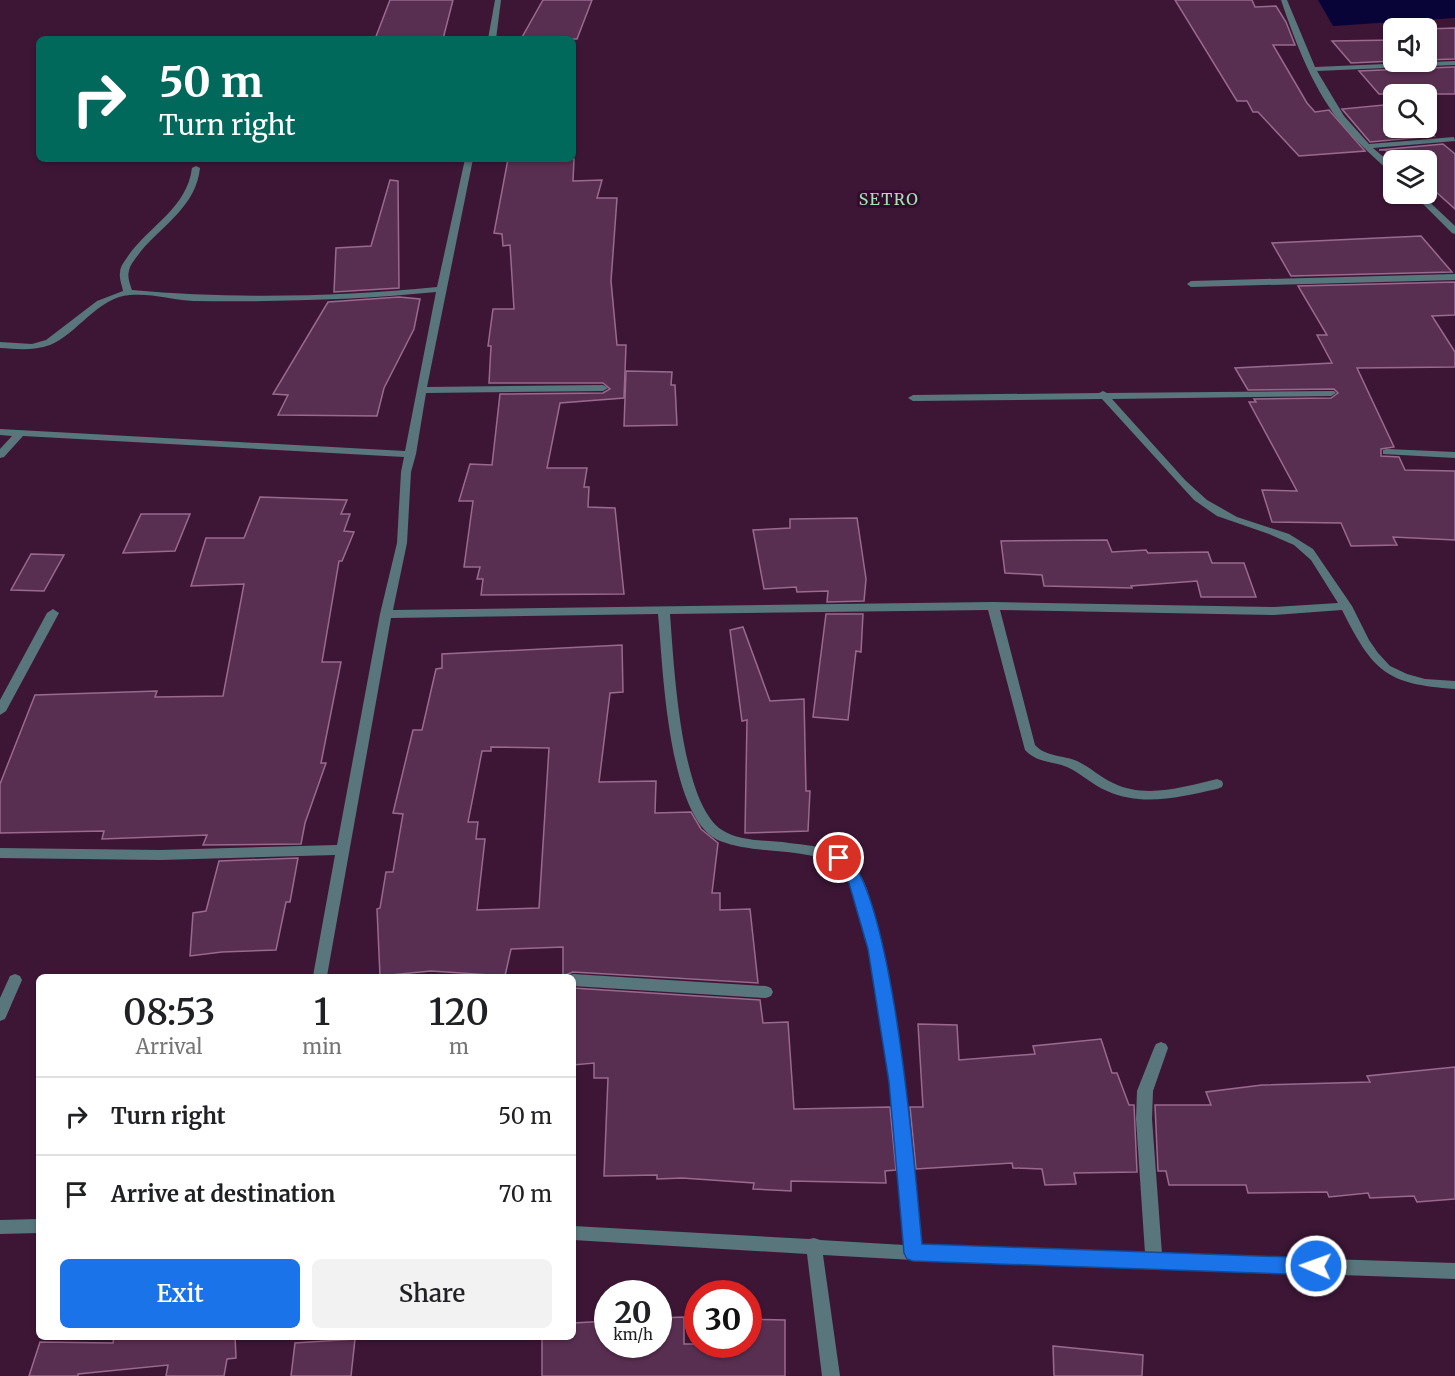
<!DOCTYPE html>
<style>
:root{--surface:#fff;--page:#f2f2f2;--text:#202124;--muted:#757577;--line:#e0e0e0;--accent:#1a73e8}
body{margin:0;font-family:Merriweather,serif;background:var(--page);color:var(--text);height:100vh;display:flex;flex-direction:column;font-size:22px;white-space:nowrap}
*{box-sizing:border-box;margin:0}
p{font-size:20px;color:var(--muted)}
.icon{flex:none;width:33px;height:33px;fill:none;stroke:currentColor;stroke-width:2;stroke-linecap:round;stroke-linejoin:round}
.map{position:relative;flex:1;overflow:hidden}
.panel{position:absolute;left:36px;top:974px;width:540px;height:366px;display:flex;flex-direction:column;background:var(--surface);border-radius:9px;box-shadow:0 2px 4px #0004}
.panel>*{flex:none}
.top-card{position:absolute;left:36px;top:36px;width:540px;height:126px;border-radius:9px;box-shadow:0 2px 4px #0004;background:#00695c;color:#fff;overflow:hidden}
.fabs{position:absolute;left:1383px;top:18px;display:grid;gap:12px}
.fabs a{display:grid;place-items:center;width:54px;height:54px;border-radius:9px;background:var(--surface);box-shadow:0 2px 4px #0004;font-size:30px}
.speed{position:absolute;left:594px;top:1280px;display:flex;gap:12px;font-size:30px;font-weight:700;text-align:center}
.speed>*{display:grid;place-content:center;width:78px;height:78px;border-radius:50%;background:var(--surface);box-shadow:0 2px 4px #0004;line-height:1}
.speed small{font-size:15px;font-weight:400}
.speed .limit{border:9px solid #d22;background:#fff;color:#111}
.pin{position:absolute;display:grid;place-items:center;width:51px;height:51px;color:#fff;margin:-26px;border:3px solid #fff;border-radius:50%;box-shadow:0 2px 6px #0007}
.me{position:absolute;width:66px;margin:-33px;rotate:272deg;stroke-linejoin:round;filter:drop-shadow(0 0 4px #0008)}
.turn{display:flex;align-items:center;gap:21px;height:126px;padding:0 24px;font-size:27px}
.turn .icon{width:78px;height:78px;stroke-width:2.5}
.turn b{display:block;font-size:42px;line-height:51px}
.eta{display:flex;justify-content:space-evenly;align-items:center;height:102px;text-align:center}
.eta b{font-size:36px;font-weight:600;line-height:42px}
.action{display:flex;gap:12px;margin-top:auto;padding:12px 24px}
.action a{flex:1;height:69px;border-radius:9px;background:var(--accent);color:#fff;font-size:24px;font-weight:600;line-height:69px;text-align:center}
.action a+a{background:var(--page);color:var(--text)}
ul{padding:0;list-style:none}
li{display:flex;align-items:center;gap:18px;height:78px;padding:0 24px;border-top:2px solid var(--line)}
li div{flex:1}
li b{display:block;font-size:22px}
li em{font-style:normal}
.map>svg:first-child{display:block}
</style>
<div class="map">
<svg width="1455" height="1376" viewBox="0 0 1455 1376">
<rect width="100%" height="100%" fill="#3d1636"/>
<path fill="#080437" d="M1318,0H1455V18L1333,26Z"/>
<g fill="#592f51" stroke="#996a8e" stroke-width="1.5" fill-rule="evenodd">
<path d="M390,0H453L443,39H375Z"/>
<path d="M543,0H592L577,39H521Z"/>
<path d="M1175,0H1252L1255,7L1276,6L1286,22L1295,45H1273L1307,103L1315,112L1329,110L1365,151L1299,156L1258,112H1253L1247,101H1237Z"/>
<path d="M1455,28V59L1426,60V29Z"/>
<path d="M1394,40V61L1351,63L1332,41Z"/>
<path d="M1453,67H1455V94H1379L1359,71Z"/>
<path d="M1394,104V128H1423L1434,136L1370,142L1342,109Z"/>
<path d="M1443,144L1455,154V209L1426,183V160H1399L1385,150H1379Z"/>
<path d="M508,159H574L573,181L602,180L597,198H617L611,281L617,345H626L624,398L560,403L547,468H587L584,487H589L588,507L615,508L624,594L481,595L483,579H477L480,567H464L473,501H459L470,464L492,465L500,394L603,393L610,389L603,383H489L491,346H488L493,309H514L510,245L503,246L502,234L494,233Z"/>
<path d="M390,180L398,181L399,288L334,292L336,248L371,246Z"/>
<path d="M1421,236L1452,272L1291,276L1272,243Z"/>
<path d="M1455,282V315L1432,316L1455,352V367L1357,368L1394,447L1381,449V456L1399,457L1405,470L1455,471V540L1393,537L1397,545L1351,546L1341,523L1272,522L1262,490L1297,491L1249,402H1256L1254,399L1331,398L1338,393L1334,389L1248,390L1235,368L1332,363L1317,335H1327L1298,286Z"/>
<path d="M399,297L420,299L414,329L384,388L377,416L278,415L288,395L273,394L328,302Z"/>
<path d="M626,371L672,372L671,385H675L677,425L624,426Z"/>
<path d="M260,497L347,500L341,514H350L344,531L354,532L342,561H339L322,662H341L321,763H326L305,823L301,844L203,845L207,835L102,839L104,831L0,833V784L35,695L157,691L155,697L223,696L244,584L191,586L206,538H244Z"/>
<path d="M141,514H190L175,551L123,553Z"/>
<path d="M857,518L866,579L864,601L827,602L828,591L797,592L796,587L764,589L753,530L790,528V519Z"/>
<path d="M1107,540L1112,552L1146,550L1148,553L1208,552L1212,563H1244L1256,597H1201L1197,581L1131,586L1132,588L1044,586L1042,575L1005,573L1001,541Z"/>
<path d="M31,554L64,555L44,591L11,590Z"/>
<path d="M826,614H863L861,652L856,651L848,720L813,717Z"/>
<path d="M743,627L770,701L804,699L806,791H810L808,831L745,833L747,720L742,721L730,630Z"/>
<path d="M622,645L623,692L610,693L599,782L656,781L655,813L691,812L701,829L718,843L712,893H720V910L750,909L758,983L573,972L563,976V947L511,949L505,976L431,971L380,976L377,909L380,908L386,872H393L403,814L393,813L413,730H422L436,669L442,668V654ZM491,747L549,748L539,908L477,910L485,839H476L478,822H468L482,751H491Z"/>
<path d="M298,858L290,902H286L276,950L222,952L190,956L193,913L206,911L219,861Z"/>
<path d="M573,988L760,1000L763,1023L788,1022L794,1109L890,1107L896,1170L885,1171L886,1183L791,1181V1191L753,1189L754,1183L682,1178L657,1179V1175L604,1176L608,1078H594V1063L573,1065Z"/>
<path d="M918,1024L957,1025L959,1060L1035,1054L1033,1046L1101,1039L1112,1073H1117L1129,1105H1134L1137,1172L1074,1173L1076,1184L1045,1185L1042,1169L1013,1168L1012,1163L916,1169L910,1107H923Z"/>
<path d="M1455,1067V1199L1417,1202L1414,1196L1370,1198L1368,1193L1329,1197L1327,1192L1248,1193L1246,1185H1169L1166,1171H1158L1155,1105H1211L1206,1092L1262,1085L1370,1082L1367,1076Z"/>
<path d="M684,1317V1344H748V1319L785,1320V1376H542V1336H573V1323L608,1321V1344H658V1318Z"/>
<path d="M114,1336H235L236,1358L227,1359L224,1376H166L168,1365L78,1374V1376H29L40,1342L113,1343Z"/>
<path d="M355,1339L351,1376H291L295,1343Z"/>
<path d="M1053,1346L1143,1355L1142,1376H1054Z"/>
</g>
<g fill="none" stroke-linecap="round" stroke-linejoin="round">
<g fill="#59767d" fill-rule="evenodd">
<path d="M495,0H501L496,39H488Z"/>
<path d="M1281,0H1287L1315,67L1455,61V65H1453L1317,71L1344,116L1369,144L1454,137L1455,141L1373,148L1394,166V173H1391C1375,158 1359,144 1345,128C1314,92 1296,44 1281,0Z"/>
<path d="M465,159H473L427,387L603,385L608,388L603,391L426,393L416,454L411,472L407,543L393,610L993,602L1274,607L1338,603L1311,560L1294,545L1269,534L1217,516L1194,500L1102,399L913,401L908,398L913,395L1099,393L1103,391L1107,393L1334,391L1336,393L1331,396L1112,399L1185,480L1207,500L1237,517L1289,534L1313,549L1352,606L1369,640L1378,653L1390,666L1407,674L1425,679L1455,681V689C1385,684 1373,671 1342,610L1274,615L1000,610L1035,745C1046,757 1063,755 1077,761C1090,767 1100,777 1113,783C1145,799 1184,787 1217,779L1222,781L1223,784L1222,787L1217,789C1180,797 1143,807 1107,791C1092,785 1081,773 1067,767C1052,761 1037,763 1025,750L988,610L670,614C674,663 680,803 722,830C740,842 768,840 789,843C812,846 840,847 855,867C870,886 873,912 879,935C904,1037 911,1142 921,1246L1145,1253L1136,1119L1137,1091L1154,1048L1156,1044L1161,1042L1166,1044L1168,1048L1153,1091L1152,1119L1162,1254L1455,1263V1279L913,1260L823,1255L840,1376H822L807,1254L573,1240V1226L809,1239L814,1238L820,1240L904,1245L891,1087L872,964L852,884L841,869L828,860C793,848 755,854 720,841C667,820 663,664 658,614L391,618L327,976H313L335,855L160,860L0,858V848L160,850L337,845L380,614L397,543L401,472L404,457L23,436L4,457L0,458V449L12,436L0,435V429L405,451L436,292C355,300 275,302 194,301C173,300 151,293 130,295C98,297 76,335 50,345C33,351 17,349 0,348V342L32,344L46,340L97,301L123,291C122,285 119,279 120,273C120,266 125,261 128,256C150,225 187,208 192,168L196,166L200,168C196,206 164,224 141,251C137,257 130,264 129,271C127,277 130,284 132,290C233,299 336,297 437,287Z"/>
<path d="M1413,194H1421L1455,226V234L1452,233Z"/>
<path d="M1455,274V280L1191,287L1187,284L1191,281Z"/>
<path d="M1387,449L1455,452V458L1383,454V450Z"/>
<path d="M53,609L59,613L6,711L0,715V700L47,613Z"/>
<path d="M15,974L20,976L22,980L5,1019L0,1021V998L10,976Z"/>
<path d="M573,974L766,986L771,988L773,992L771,996L766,998L573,986V976H568Z"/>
<path d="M39,1219V1233L0,1234V1220Z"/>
</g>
</g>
<path fill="#1a73e8" stroke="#114b97" stroke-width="1.5" d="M839,852C893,868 916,1186 922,1244L1316,1258L1323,1260L1326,1266L1323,1273L1316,1275L913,1261L907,1259L904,1253L889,1082L868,949L847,876L832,858L834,854Z"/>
<g text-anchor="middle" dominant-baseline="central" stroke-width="6" stroke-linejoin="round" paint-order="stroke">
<g font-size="16" letter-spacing="1.5" fill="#9ce6b5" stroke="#330b2c">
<text x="889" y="199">SETRO</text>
</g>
</g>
</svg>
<div class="fabs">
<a><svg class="icon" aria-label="sound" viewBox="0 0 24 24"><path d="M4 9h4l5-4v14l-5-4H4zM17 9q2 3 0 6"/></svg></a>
<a><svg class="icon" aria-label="search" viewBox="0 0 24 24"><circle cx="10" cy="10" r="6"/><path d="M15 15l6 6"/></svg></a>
<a><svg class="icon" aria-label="layers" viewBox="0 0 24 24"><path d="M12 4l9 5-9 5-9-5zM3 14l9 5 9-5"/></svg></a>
</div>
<div class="speed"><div>20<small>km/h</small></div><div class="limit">30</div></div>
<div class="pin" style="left:839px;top:858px;background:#d93025"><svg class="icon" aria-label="arrive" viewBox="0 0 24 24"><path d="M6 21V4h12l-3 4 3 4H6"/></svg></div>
<svg class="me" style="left:1316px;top:1266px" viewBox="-20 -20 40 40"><circle r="17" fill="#1a73e8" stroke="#fff" stroke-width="3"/><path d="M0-11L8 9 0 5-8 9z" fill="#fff"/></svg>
<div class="top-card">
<div class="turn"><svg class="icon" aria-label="right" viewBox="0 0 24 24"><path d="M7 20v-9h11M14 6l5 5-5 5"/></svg><div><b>50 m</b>Turn right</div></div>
</div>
<section class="panel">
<div class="eta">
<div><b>08:53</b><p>Arrival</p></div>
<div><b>1</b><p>min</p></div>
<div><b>120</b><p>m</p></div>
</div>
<ul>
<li><svg class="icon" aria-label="right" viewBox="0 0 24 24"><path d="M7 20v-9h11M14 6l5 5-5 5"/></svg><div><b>Turn right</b></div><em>50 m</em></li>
<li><svg class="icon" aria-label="arrive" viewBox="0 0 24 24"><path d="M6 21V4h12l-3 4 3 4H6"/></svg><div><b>Arrive at destination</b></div><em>70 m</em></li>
</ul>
<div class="action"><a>Exit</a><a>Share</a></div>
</section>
</div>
